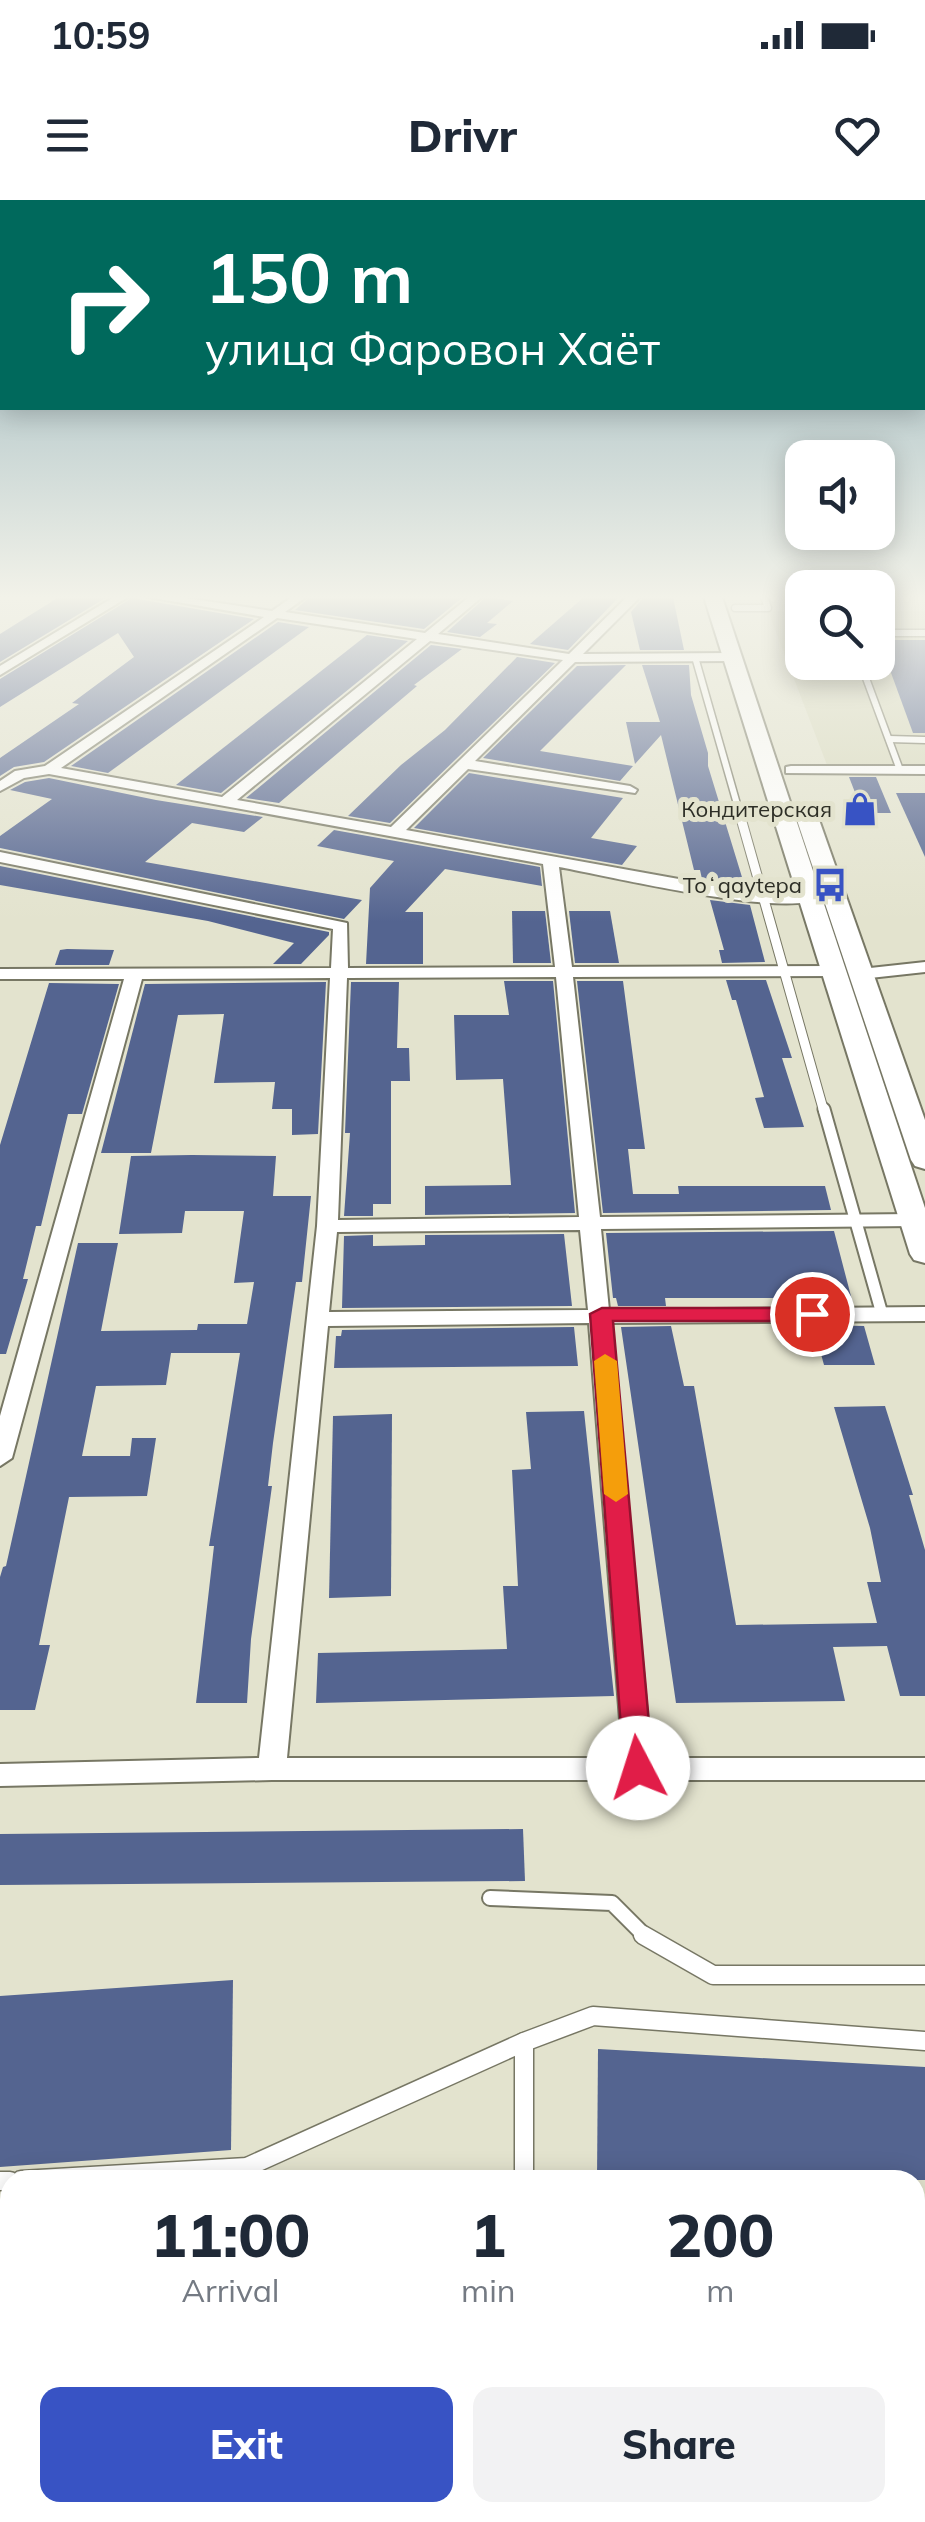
<!DOCTYPE html>
<meta charset="utf-8">
<style>
:root{--surface:#fff;--page:#f2f2f3;--text:#1f2937;--muted:#747a83;--accent:#3853c4}
body{margin:0;font-family:Mulish,sans-serif;background:var(--page);color:var(--text);height:100vh;display:flex;flex-direction:column;font-size:38px;white-space:nowrap}
*{box-sizing:border-box;margin:0}
p{font-size:32px;color:var(--muted)}
.icon{flex:none;width:55px;height:55px;fill:none;stroke:currentColor;stroke-width:2;stroke-linecap:round;stroke-linejoin:round}
.map{position:relative;flex:1;overflow:hidden}
.drawer{position:absolute;left:0px;top:1970px;width:925px;height:352px;display:flex;flex-direction:column;background:var(--surface);border-radius:30px 30px 0 0;box-shadow:0 5px 25px #0003}
.drawer>*{flex:none}
.guide{position:absolute;left:0px;top:0px;width:925px;height:210px;box-shadow:0 5px 25px #0003;background:#00695c;color:#fff;overflow:hidden}
.buttons{position:absolute;left:785px;top:240px;display:grid;gap:20px}
.buttons a{display:grid;place-items:center;width:110px;height:110px;border-radius:20px;background:var(--surface);box-shadow:0 5px 25px #0003;font-size:50px}
.pin{position:absolute;display:grid;place-items:center;width:85px;height:85px;color:#fff;margin:-42px;border:5px solid #fff;border-radius:50%;box-shadow:0 2px 10px #0007}
.me{position:absolute;width:110px;margin:-55px;rotate:355deg;stroke-linejoin:round;filter:drop-shadow(0 0 8px #0008)}
.turn{display:flex;align-items:center;gap:35px;height:210px;padding:0 40px;font-size:45px}
.turn .icon{width:130px;height:130px;stroke-width:2.5}
.turn b{display:block;font-size:70px;line-height:85px}
.eta{display:flex;justify-content:space-evenly;align-items:center;height:170px;text-align:center}
.eta b{font-size:60px;font-weight:800;line-height:70px}
.action{display:flex;gap:20px;margin-top:auto;padding:20px 40px}
.action a{flex:1;height:115px;border-radius:20px;background:var(--accent);color:#fff;font-size:40px;font-weight:800;line-height:115px;text-align:center}
.action a+a{background:var(--page);color:var(--text)}
.status{display:flex;justify-content:space-between;align-items:center;height:70px;padding:0 50px;background:var(--surface);direction:ltr}
.status svg{height:28px;fill:currentColor}
header{display:flex;justify-content:space-between;align-items:center;height:130px;padding:0 40px;background:var(--surface);font-size:45px;font-weight:800}
.map>svg:first-child{display:block}
</style>
<div class="status"><b>10:59</b><svg viewBox="0 0 49 12"><path d="M0 12V9h3v3zM5 12V6h3v6zM10 12V3h3v9zM15 12V0h3v12zM26 1h20v11H26zM47 4h2v5h-2z"/></svg></div>
<header><svg class="icon" aria-label="menu" viewBox="0 0 24 24"><path d="M4 6h16M4 12h16M4 18h16"/></svg>Drivr<svg class="icon" aria-label="heart" viewBox="0 0 24 24"><path d="M12 20l-8-8c-3-5 5-10 8-4 3-6 11-1 8 4z"/></svg></header>
<div class="map">
<svg width="925" height="2322" viewBox="0 0 925 2322">
<rect width="100%" height="100%" fill="#e3e3ce"/>
<path fill="#d8d9bd" d="M768,411H802V462H878V411H925V567L827,565Z"/>
<g fill="#546490">
<path d="M59,397H107L0,462V434Z"/>
<path d="M310,397H463L424,429L295,410Z"/>
<path d="M486,397L513,401L487,423L497,424L480,437L447,432Z"/>
<path d="M584,397H619L568,450L530,444Z"/>
<path d="M644,397H673L684,450H640L631,412Z"/>
<path d="M132,398L254,419L44,562L14,567L0,576V558L79,504L72,503L134,457L118,433L0,507V479Z"/>
<path d="M278,422L309,427L108,573L71,566Z"/>
<path d="M367,435L408,441L221,593L176,585Z"/>
<path d="M879,440H925V533H913Z"/>
<path d="M431,445L462,449L414,485L417,486L279,603L246,598Z"/>
<path d="M517,457L555,463L390,623L348,616L401,565L445,530Z"/>
<path d="M626,465L540,551L633,566L620,581L483,558L577,466Z"/>
<path d="M642,465H689L691,495L708,553V566L745,687L702,679L700,670H694L661,535L635,564L626,522H660Z"/>
<path d="M469,573L623,598L591,638L637,646L622,665L414,628Z"/>
<path d="M849,577H876L891,613H863Z"/>
<path d="M49,578L156,600L263,617L244,632L192,623L145,662L362,700L344,719L0,648V636L52,599L10,590L25,582Z"/>
<path d="M896,593H925V657Z"/>
<path d="M334,630L540,667L542,686L445,669L405,712H423V764H366L370,688L394,661L317,646Z"/>
<path d="M0,666L329,732V735L301,764H273L294,743L208,721L0,685Z"/>
<path d="M710,700L750,705L765,762L722,763L719,750H724Z"/>
<path d="M512,711H545L551,763H513Z"/>
<path d="M569,711H610L619,763H575Z"/>
<path d="M60,750L67,749L114,750L109,765H55Z"/>
<path d="M726,780H766L792,858H782L804,927L764,928L755,898L764,897L736,800H732Z"/>
<path d="M504,781H553L575,1013L425,1015V986L511,985L503,879L456,880L454,815H509Z"/>
<path d="M577,781H623L645,949H628L633,994H679L678,986H825L831,1010L603,1013Z"/>
<path d="M326,782L318,934L292,935V909H272L275,882L214,883L224,814L178,815L151,953H101L145,784Z"/>
<path d="M351,782H399L397,848H409L410,881H391V1004H373V1016H344L350,933H345Z"/>
<path d="M49,783L119,784L82,914H68L41,1026H36L23,1079H28L6,1154H0V945Z"/>
<path d="M192,955L276,956L273,996H311L302,1082H296L273,1243L268,1286H272L251,1439L247,1503H196L214,1346H209L240,1153H171L166,1185L96,1186L82,1256H130L132,1238H156L147,1296L69,1297L39,1445H50L35,1510H0V1377L3,1367L6,1366L78,1043H118L101,1131L197,1130L198,1124H247L254,1082L234,1083L244,1011H185L182,1033L119,1034L131,956Z"/>
<path d="M834,1031L853,1104L780,1103L779,1098H665L666,1106H618L616,1098H613L606,1033Z"/>
<path d="M564,1034L572,1106L342,1108L344,1036L373,1035V1046L425,1045V1035Z"/>
<path d="M813,1125L864,1126L875,1165H824Z"/>
<path d="M671,1126L684,1186H694L736,1425L877,1423L867,1382H881L870,1328L834,1207L885,1206L913,1295H909L925,1350V1496H900L887,1446L833,1447L845,1501L676,1503L621,1127Z"/>
<path d="M574,1127L578,1166L334,1168L336,1136H341L342,1130Z"/>
<path d="M584,1211L614,1496L316,1503L318,1453L507,1449L503,1386H518L512,1270L531,1269L526,1212Z"/>
<path d="M392,1214L391,1396L329,1398L333,1216Z"/>
<path d="M523,1629L525,1681L0,1685V1634Z"/>
<path d="M233,1780L231,1950L0,1967V1796Z"/>
<path d="M598,1849L925,1867V1980H597Z"/>
</g>
<g fill="none" stroke-linecap="round" stroke-linejoin="round">
<g stroke="#777764" stroke-width="9">
<g id="service-far4">
<path d="M735,408H768L764,397"/>
<path d="M878,433H925"/>
<path d="M695,457L743,625"/>
<path d="M860,462L900,570"/>
<path d="M889,539L925,540"/>
</g>
</g>
<g stroke="#777764" stroke-width="11">
<path id="service-far3" d="M742,622L824,912"/>
</g>
<g stroke="#777764" stroke-width="15">
<path id="service-far2" d="M824,909L882,1114"/>
</g>
<g stroke="#777764" stroke-width="18">
<path id="service-far1" d="M490,1698L612,1703L647,1738"/>
</g>
<g stroke="#777764" stroke-width="21">
<g id="service">
<path d="M643,1735L713,1775H925"/>
<path d="M524,1842V1980"/>
<path d="M247,1967L258,1980"/>
<path d="M21,1980L247,1967L524,1842L593,1816L925,1841"/>
<path d="M0,1981H10"/>
<path d="M0,2175L8,2164"/>
<path d="M553,2312L565,2322"/>
</g>
</g>
<g stroke="#777764" stroke-width="4">
<g id="minor">
<path d="M114,397H128L0,475V466Z"/>
<path d="M148,397H179L272,411L292,397H306L285,412L425,433L469,397H482L438,434L569,454L627,397H640L583,454L732,453L738,457L732,461L575,462L475,561L630,586L637,590L635,593L468,569L406,630L762,694L810,693L818,698C789,719 603,675 559,667L572,767L834,766L843,771L834,776L573,777L600,1017L914,1014L924,1020L914,1026L601,1029L609,1110L925,1107V1121L611,1123L651,1558H925V1580H272L0,1586V1564L259,1558L317,1026L330,778L142,779L12,1258L0,1266V1216L124,779H0V769L331,768L333,729L0,662V652L347,723L348,768L555,767L543,664L49,574L24,578L0,591V581L15,571L45,566L264,417ZM277,418L417,439L222,597L61,568ZM430,441L563,460L391,627L237,600ZM556,777L579,1017L338,1020L347,778ZM580,1030L588,1110L329,1112L337,1032ZM589,1123L623,1558H287L328,1126Z"/>
<path d="M791,566H925V574L786,573V567Z"/>
<path d="M925,762V772L861,779L852,774L861,769Z"/>
</g>
</g>
<g stroke="#777764" stroke-width="4">
<g id="secondary">
<path d="M704,397H722L925,1008V1063L914,1060L910,1054Z"/>
<path d="M806,608L817,614L925,920V969L915,966L911,960L795,614Z"/>
</g>
</g>
<use href="#service-far4" stroke="#fff" stroke-width="6"/>
<use href="#service-far3" stroke="#fff" stroke-width="9"/>
<use href="#service-far2" stroke="#fff" stroke-width="11"/>
<use href="#service-far1" stroke="#fff" stroke-width="14"/>
<use href="#service" stroke="#fff" stroke-width="18"/>
<use href="#minor" fill="#fff" fill-rule="evenodd"/>
<use href="#secondary" fill="#fff" fill-rule="evenodd"/>
</g>
<linearGradient id="sky" x2="0" y2="1"><stop stop-color="#8bacb6"/><stop offset="0.55" stop-color="#f2f2e9"/><stop offset="1" stop-color="#f2f2e9" stop-opacity="0"/></linearGradient>
<rect width="925" height="722" fill="url(#sky)"/>
<path fill="#e11d48" stroke="#92132f" stroke-width="2.5" d="M602,1108H812L823,1114L812,1121H613L653,1568L648,1576L638,1579L628,1576L624,1568L590,1114Z"/>
<path fill="#f59e0b" d="M605,1154L617,1161L628,1294L616,1302L604,1294L594,1161Z"/>
<defs>
<g id="shop-bare" transform="scale(2.7)"><path d="M-5-2.5h2.3a2.7 3.5 0 0 1 5.4 0H5L5.5 6h-11ZM-1.5-2.5h3a1.5 2.3 0 0 0-3 0Z" fill="#3853c4" stroke="#e3e3ce" stroke-width="2.5" paint-order="stroke"/></g>
<g id="bus-bare" transform="scale(2.7)"><path d="M-5-6H5V4H4V6H2V4H-2V6H-4V4H-5ZM-3.5-4V0h7V-4ZM-3.5 1.2v1.5H-2V1.2ZM2 1.2v1.5H3.5V1.2Z" fill="#3853c4" stroke="#e3e3ce" stroke-width="2.5" paint-order="stroke"/></g>
</defs>
<g fill-rule="evenodd">
<use href="#shop-bare" x="860" y="609"/>
<use href="#bus-bare" x="830" y="685"/>
</g>
<g text-anchor="middle" dominant-baseline="central" stroke-width="10" stroke-linejoin="round" paint-order="stroke">
<g font-size="22" fill="#2d2e26" stroke="#e3e3ce" text-anchor="end">
<text x="832" y="609">Кондитерская</text>
<text x="802" y="685">Toʻqaytepa</text>
</g>
</g>
</svg>
<div class="buttons">
<a><svg class="icon" aria-label="sound" viewBox="0 0 24 24"><path d="M4 9h4l5-4v14l-5-4H4zM17 9q2 3 0 6"/></svg></a>
<a><svg class="icon" aria-label="search" viewBox="0 0 24 24"><circle cx="10" cy="10" r="6"/><path d="M15 15l6 6"/></svg></a>
</div>
<div class="pin" style="left:812px;top:1114px;background:#d93025"><svg class="icon" aria-label="arrive" viewBox="0 0 24 24"><path d="M6 21V4h12l-3 4 3 4H6"/></svg></div>
<svg class="me" style="left:638px;top:1568px" viewBox="-20 -20 40 40"><circle r="19" fill="#fff"/><path d="M0-13L10 11 0 6-10 11z" fill="#e11d48"/></svg>
<div class="guide">
<div class="turn"><svg class="icon" aria-label="right" viewBox="0 0 24 24"><path d="M7 20v-9h11M14 6l5 5-5 5"/></svg><div><b>150 m</b>улица Фаровон Хаёт</div></div>
</div>
<section class="drawer">
<div class="eta">
<div><b>11:00</b><p>Arrival</p></div>
<div><b>1</b><p>min</p></div>
<div><b>200</b><p>m</p></div>
</div>
<div class="action"><a>Exit</a><a>Share</a></div>
</section>
</div>
